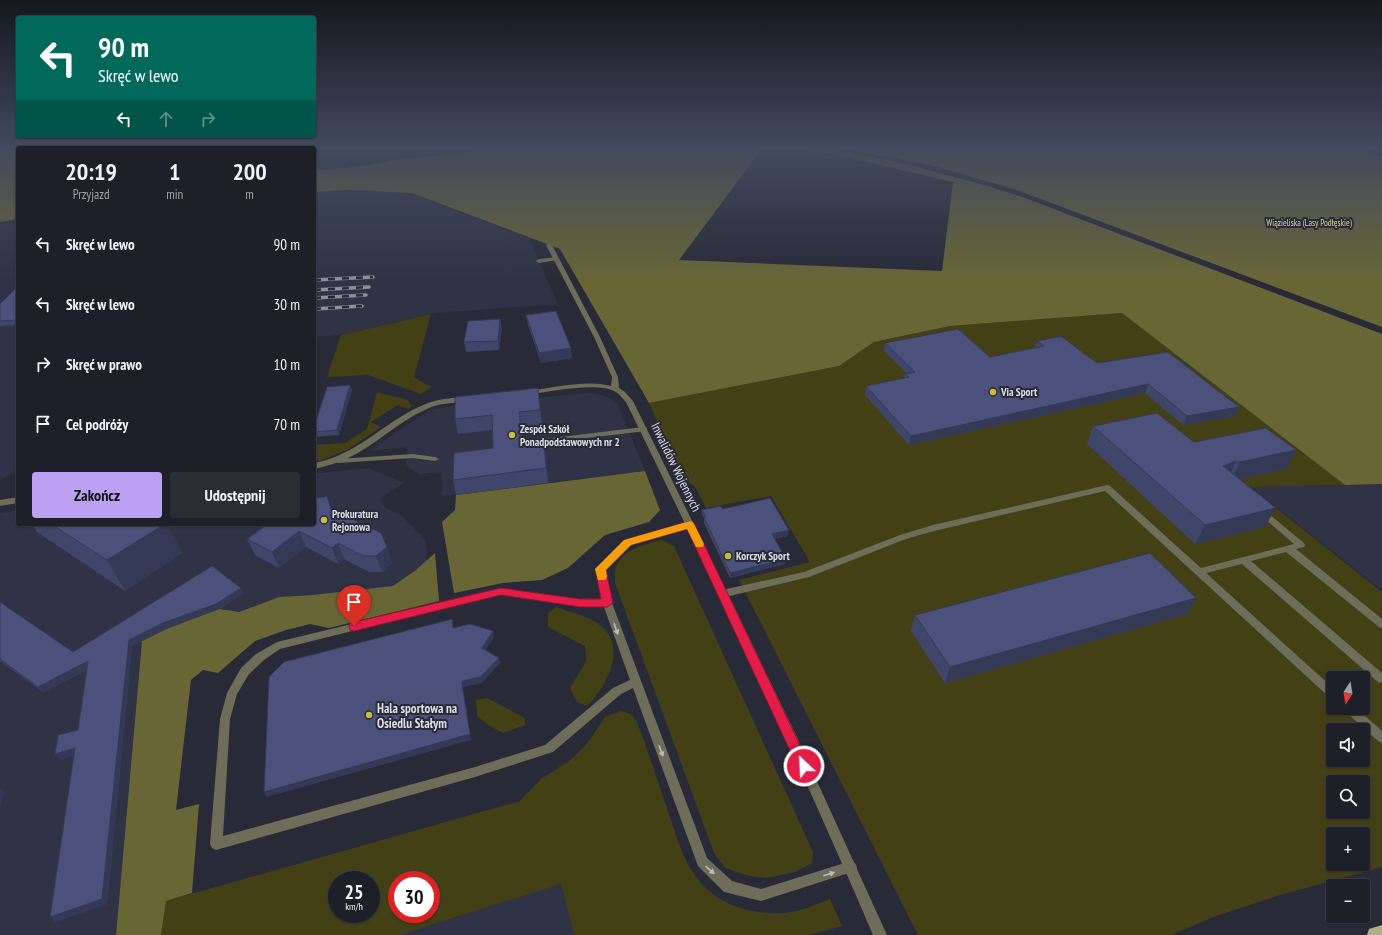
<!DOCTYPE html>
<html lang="pl">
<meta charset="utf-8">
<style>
:root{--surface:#1e2029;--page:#2b2d35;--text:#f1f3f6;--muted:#a1a3a8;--line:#3c3e46;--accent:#bca0f2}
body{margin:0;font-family:"PT Sans Narrow",sans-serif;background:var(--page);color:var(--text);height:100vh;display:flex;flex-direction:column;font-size:15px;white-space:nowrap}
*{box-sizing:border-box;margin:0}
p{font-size:13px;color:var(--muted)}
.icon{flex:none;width:22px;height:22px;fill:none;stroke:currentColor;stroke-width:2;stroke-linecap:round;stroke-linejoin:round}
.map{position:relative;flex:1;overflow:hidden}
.panel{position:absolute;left:16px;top:146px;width:300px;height:380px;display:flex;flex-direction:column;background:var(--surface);border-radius:4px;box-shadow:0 1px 3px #0004,0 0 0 1px var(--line)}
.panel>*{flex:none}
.top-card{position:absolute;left:16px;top:16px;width:300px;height:122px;border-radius:4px;box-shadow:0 1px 3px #0004,0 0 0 1px var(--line);background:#00695c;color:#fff;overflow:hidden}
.needle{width:26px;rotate:192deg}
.buttons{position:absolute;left:1326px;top:671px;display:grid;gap:8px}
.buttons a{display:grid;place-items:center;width:44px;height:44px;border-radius:4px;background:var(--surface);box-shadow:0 1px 3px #0004,0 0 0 1px var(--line);font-size:20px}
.speed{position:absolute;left:328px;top:871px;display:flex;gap:8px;font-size:20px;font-weight:700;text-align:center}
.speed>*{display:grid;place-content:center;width:52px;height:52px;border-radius:50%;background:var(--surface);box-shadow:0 1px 3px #0004,0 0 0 1px var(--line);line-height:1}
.speed small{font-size:10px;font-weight:400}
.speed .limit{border:6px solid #d22;background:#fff;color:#111}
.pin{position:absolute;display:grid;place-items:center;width:34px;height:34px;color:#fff;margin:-41px -17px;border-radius:50% 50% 50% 0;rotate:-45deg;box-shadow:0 0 4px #0007}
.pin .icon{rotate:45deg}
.me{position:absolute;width:44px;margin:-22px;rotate:335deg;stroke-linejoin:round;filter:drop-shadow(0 0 3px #0008)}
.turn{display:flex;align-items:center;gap:14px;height:84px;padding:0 16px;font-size:18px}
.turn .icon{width:52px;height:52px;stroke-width:2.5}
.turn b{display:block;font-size:28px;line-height:34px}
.lanes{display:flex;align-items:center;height:38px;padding:0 16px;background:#0003;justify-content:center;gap:20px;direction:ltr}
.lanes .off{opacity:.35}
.eta{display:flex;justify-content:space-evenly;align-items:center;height:68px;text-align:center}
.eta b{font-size:24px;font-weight:800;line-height:28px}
.button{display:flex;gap:8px;margin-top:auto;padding:8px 16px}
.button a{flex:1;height:46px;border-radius:4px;background:var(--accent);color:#111;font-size:16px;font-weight:800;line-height:46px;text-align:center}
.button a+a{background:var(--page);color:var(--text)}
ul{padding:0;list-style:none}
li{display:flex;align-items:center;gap:12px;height:60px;padding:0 16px}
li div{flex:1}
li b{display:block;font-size:15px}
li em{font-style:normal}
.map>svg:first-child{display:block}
</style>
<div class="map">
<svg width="1382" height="935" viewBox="0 0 1382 935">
<rect width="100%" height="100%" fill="#282a37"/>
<g fill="#2f3345">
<path d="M349,190L412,193L505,229L528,236L558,304L435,313L341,335L314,337V192Z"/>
<path d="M18,219V470L0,480V222Z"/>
<path d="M586,393L602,395L617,402L645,471L442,496L441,472L419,474L406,466L407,447L369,451L422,415L434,409L455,406Z"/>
<path d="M368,468L404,483L382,497L381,502L386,508L401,515L425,540L427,549L425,594L279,597L239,612L219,610L166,629L142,641L116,935H0V513L18,510V524H314V474Z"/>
<path d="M1382,484V590L1250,487L1345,485Z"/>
<path d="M562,883L574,935H399Z"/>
</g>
<g fill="#434015" fill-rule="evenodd">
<path d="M1122,313L1345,485L1250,487L1382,592V867L1277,896L1216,916L1171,935H918L739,580L810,562L771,496L706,508L695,487L681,476L649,403L839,366L874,342L950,326ZM1333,678H1363V708H1333ZM1333,730H1363V760H1333ZM1333,782H1363V812H1333ZM1333,834H1363V864H1333Z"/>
<path d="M431,314L414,377L427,385L433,386L421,394L368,375L327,377L341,335Z"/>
<path d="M377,392L408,400L412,406L408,409L398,405L371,422L381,427L347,450L319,461L314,457V445L345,443L367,429Z"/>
<path d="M662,540L674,546L813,852L812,863L795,872L767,878L749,876L725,868L714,853L615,583C615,579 614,571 616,567C623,549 645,544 662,540Z"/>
<path d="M556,607C570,612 589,616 601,626C628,648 606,688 587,706L577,702L570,688L586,661L585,646L548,627V613Z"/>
<path d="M487,698L525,718V725L503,733L488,725L477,716L476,700Z"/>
<path d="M621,711L631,714L637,722C649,753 659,785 670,817C677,838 683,860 697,878C716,904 749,914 780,913C797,913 815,905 830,899L842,926L810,935H574L561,884L399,935H161L166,901L520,801L541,779L569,761L586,745L605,717ZM337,880H371V914H337ZM397,880H431V914H397Z"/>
</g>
<g fill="#696636">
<path d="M0,149H18V219L0,222Z"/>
<path d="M478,149H762L679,260L942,271L953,182L833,154L794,149H825L868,156L909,165L988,186L1025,198L1382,334V484L1345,485L1122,313L950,326L874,342L839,366L649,403L560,249L412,193L349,190L314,192V171L366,166L401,159L476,152Z"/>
<path d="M845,149H1360L1382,157V327L1014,189L930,165Z"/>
<path d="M645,471L660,510L649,522L605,535L568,568L542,580L503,583L454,593L442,522L455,510L456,495Z"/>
<path d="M435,553L439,601L329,628L310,624L286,630L255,641L218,673L203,670L191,680L176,810L199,804L192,893L166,901L161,935H116L142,641L166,629L219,609L239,612L279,597L313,595L393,586L416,570Z"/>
</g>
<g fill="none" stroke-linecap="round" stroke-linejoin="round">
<g fill="#6e6d59" fill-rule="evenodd">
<path d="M556,257L558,258V260L539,263L536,261L539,259Z"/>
<path d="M643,427H646L647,429L646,431L544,443L540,441L544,439Z"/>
<path d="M413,454L435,457L439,459L435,461L413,458L338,463L334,461L338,459Z"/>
<path d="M1107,485L1110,486L1201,568L1294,544L1258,513L1259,511H1265L1304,543L1305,545L1304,547L1296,549L1382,619V628L1379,627L1286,552L1251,561L1382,673V683L1378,682L1242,564L1206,573L1333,688V698L1329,697L1105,491L934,531L906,539L809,577L722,598L719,596L717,594L719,592L722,590L804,572L900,535L933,525Z"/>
<path d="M690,522L693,523L694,525L693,527L631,544L605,570L612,603L707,858L732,881L761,889L851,861L855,863L857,867L855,871L761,901L724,892L698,866L633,688L621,694L553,752L475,777L216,850L212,848L210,844L220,719L227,693L241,668L256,654L277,642L501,588L580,599H602L595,569L625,540ZM501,594L580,607H604L630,680L613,688L545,745L475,767L223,836L230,719L237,694L249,674L264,660L280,649Z"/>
<path d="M1344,708H1356L1382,731V743L1378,741L1345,711Z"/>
</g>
<g fill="#6e6d59" fill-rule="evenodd">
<path d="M549,243L552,245L600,337L618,377L619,388L625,392L633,401L731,600L795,733L887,935H873C796,755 712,578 626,402C622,398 619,393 614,391C594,382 549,392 527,395L523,393L527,391C552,388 587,379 611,386L612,377L594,337L546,245Z"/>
<path d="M466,397H469L470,399L469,401C454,404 440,402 427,409C397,422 375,446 346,459C336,464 325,466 314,469V463C358,455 382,423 421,406C435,399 451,398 466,397Z"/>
<path d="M18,497V503L0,506V500Z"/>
</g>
<path fill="#949272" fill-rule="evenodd" d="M1373,149L1382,150V152L1373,150Z"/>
<path fill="#b1af85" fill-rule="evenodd" d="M1382,925V935H1367L1369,929Z"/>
<g stroke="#8d8f9a" stroke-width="3.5">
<g id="rail">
<path d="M314,280L373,277"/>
<path d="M314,290L369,287"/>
<path d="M314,298L366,295"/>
<path d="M314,309L362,306"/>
</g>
</g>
<use href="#rail" stroke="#282a37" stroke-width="2.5" stroke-dasharray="7" stroke-linecap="butt"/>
</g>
<g fill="#404669">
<path d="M18,286V325L0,326V304Z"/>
<path d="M526,315L572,358L541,363L528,325Z"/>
<path d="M502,328L499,350L466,352L464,342Z"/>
<path d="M1037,341L1097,363L1239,407L1235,416L1183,425L1145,393L909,445L865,395L866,386L904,378L905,374L906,373L884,351L885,343L990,357L1034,348Z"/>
<path d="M350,385L352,390L339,435L314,437V427Z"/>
<path d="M538,388L542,425L521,427L523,445L546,457L548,483L456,495L453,480L493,448V430L458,434L455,419Z"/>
<path d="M1093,426L1194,442L1296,450L1286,469L1240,479L1265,527L1195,544L1087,444Z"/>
<path d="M327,496L332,510L392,563L382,572H369L344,559L338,564L306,547L279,568L255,555L247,539L263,527L257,524H314Z"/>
<path d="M723,509L789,530L788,536L774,539L785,564L730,578L704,523V518L702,515V510Z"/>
<path d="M32,524H167L182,553L125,591L37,532Z"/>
<path d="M241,588L244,593L219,609L166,629L132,646L107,904L55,922L50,917L74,755L59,760L78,730L87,670L43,692L0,661V602L73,652Z"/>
<path d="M1196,598L1187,614L945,683L911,631L915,615Z"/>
</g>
<g fill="#343955">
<path d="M500,319L502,328L499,350L498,341Z"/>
<path d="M571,348L572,358L541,363L539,353Z"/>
<path d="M1148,384L1145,393L909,445L911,436Z"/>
<path d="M350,385L352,390L339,435L337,430Z"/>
<path d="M1239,407L1235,416L1183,425L1187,416Z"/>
<path d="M544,442L546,457L548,483L546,468Z"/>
<path d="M1296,450L1286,469L1231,481L1240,462Z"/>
<path d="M1236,461L1227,480L1223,466Z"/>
<path d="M1276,508L1265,527L1195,544L1205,525Z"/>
<path d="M165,524H167L182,553L125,591L107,560Z"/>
<path d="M789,530L788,536L771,539L772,534Z"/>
<path d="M299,531L306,547L279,568L272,552Z"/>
<path d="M338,543L344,559L338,564L332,548Z"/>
<path d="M387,547L392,563L382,572L376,556Z"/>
<path d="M786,559L785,564L730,578V573Z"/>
<path d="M241,588L244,593L219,609L166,629L132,646L107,904L55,922L50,917L129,640L163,623Z"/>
<path d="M1196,598L1187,614L945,683L950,667Z"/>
<path d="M493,631L494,637L483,654L482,648Z"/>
<path d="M499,658L500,663L482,683L465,687L463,689L471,740L267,797L264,792L462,684L463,681Z"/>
<path d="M88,661L92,667L43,692L38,687Z"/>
<path d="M75,748L80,753L59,760L55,754Z"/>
<path d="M0,788L4,793L0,807Z"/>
</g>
<g fill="#4b517a" stroke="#343955">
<path d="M18,286V320L0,321V304Z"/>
<path d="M556,311L571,348L539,353L526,315Z"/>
<path d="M500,319L498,341L464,342L468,321Z"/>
<path d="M958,329L990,357L1044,346L1037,341L1061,336L1097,363L1168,352L1239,407L1187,416L1148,384L911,436L866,386L909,377L905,374L915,372L885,343Z"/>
<path d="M350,385L337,430L314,432V427L327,387Z"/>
<path d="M538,388L540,410L519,412L523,445L544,442L546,468L453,480L454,453L493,448L492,415L455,419V397Z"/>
<path d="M1157,413L1194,442L1266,428L1296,450L1240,462L1236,461L1223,466L1276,508L1205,525L1093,426Z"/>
<path d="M327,496L331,509L381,533L387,547L376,556H363L338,543L332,548L299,531L272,552L247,539L268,524H314V499Z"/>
<path d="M770,498L789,530L772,534L786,559L730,573L704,517H706L702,510L720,506L723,509Z"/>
<path d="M51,524H165L107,560Z"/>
<path d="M1150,553L1196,598L950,667L915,615Z"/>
<path d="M212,566L241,588L216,604L163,623L129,640L102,899L50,917L75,748L55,754L58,735L78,730L88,661L38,687L0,659V602L73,652Z"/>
<path d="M452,619L453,628L470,624L493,631L482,648L499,658L480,677L463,681L462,684L470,734L264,792L269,677L284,662Z"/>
</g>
<defs><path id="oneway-solid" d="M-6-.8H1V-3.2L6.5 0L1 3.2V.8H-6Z"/></defs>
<g fill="#bbbcbc">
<use href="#oneway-solid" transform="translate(616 629) rotate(71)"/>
<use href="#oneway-solid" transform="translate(661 751) rotate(70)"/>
<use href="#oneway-solid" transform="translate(710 870) rotate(42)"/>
<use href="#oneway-solid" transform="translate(829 874) rotate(-17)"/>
</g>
<linearGradient id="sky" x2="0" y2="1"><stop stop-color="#16171e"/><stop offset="0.53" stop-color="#424a5e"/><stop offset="1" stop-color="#424a5e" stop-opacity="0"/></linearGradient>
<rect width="1382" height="280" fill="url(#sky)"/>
<path fill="#e11d48" stroke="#92132f" d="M690,521L695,525L808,762L810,766L808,770L804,772L799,770L687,529L631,545L606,570L613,603L607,607H580L501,595L354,631L350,630L349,626L350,623L354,622L501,588L580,599H601L595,569L624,540Z"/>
<path fill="#f59e0b" d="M690,521L693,522L704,544L703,547H696L687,529L631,545L606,570L607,577L605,580H598L595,569L624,540Z"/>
<g fill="#c6bc3d" stroke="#282a37" stroke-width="1.5">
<circle cx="993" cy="392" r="4"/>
<circle cx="512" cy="435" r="4"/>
<circle cx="324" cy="520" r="4"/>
<circle cx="728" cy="556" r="4"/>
<circle cx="369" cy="715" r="4"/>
</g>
<g text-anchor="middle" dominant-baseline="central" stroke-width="4" stroke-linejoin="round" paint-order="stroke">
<g font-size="9" fill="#dad488" stroke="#282a37">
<text x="1309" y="222">Wiązieliska (Lasy Podłęskie)</text>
</g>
<g font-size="11" font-weight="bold" fill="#dcdee7" stroke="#282a37" text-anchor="start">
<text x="1001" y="392">Via Sport</text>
<text x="520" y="429">Zespół Szkół<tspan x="520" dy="13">Ponadpodstawowych nr 2</tspan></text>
<text x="332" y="514">Prokuratura<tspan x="332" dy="13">Rejonowa</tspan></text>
<text x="736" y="556">Korczyk Sport</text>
</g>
<g font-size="13" fill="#dcdee7" stroke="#282a37">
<text transform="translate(676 467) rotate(64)">Inwalidów Wojennych</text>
</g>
<g font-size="13" font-weight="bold" fill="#dcdee7" stroke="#282a37" text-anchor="start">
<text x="377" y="708">Hala sportowa na<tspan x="377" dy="15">Osiedlu Stałym</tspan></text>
</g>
</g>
</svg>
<div class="buttons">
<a><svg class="needle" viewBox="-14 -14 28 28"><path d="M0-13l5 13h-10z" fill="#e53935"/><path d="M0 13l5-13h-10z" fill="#a1a3a8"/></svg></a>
<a><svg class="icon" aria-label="sound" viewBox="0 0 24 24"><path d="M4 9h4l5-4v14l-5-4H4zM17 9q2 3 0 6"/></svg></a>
<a><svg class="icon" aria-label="search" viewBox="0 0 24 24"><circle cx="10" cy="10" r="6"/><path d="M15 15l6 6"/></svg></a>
<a>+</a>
<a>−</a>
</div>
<div class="speed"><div>25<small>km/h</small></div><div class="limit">30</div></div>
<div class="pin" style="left:354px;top:626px;background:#d93025"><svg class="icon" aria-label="arrive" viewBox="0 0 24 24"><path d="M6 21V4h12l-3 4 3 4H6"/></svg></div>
<svg class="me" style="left:804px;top:766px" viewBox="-20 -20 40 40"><circle r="17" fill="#e11d48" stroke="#fff" stroke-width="3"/><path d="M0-11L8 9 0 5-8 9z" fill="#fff"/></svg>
<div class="top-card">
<div class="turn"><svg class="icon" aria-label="left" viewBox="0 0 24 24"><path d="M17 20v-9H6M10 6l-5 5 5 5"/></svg><div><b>90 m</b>Skręć w lewo</div></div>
<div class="lanes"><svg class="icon" aria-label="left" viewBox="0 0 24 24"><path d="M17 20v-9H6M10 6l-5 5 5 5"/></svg><svg class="icon off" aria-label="ahead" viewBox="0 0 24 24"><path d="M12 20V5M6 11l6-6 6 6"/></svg><svg class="icon off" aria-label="right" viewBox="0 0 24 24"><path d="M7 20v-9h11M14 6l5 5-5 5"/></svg></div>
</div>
<section class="panel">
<div class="eta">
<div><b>20:19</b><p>Przyjazd</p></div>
<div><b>1</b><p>min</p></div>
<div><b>200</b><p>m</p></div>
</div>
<ul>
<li><svg class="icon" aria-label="left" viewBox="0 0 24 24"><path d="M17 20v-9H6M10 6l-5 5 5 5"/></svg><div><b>Skręć w lewo</b></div><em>90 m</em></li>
<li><svg class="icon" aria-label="left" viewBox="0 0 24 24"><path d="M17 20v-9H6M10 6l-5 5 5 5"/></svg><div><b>Skręć w lewo</b></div><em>30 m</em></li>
<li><svg class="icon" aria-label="right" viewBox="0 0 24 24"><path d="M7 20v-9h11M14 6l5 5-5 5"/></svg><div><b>Skręć w prawo</b></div><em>10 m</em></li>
<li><svg class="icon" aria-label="arrive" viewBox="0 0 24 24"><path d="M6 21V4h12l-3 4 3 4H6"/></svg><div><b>Cel podróży</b></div><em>70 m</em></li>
</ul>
<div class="button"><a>Zakończ</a><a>Udostępnij</a></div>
</section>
</div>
